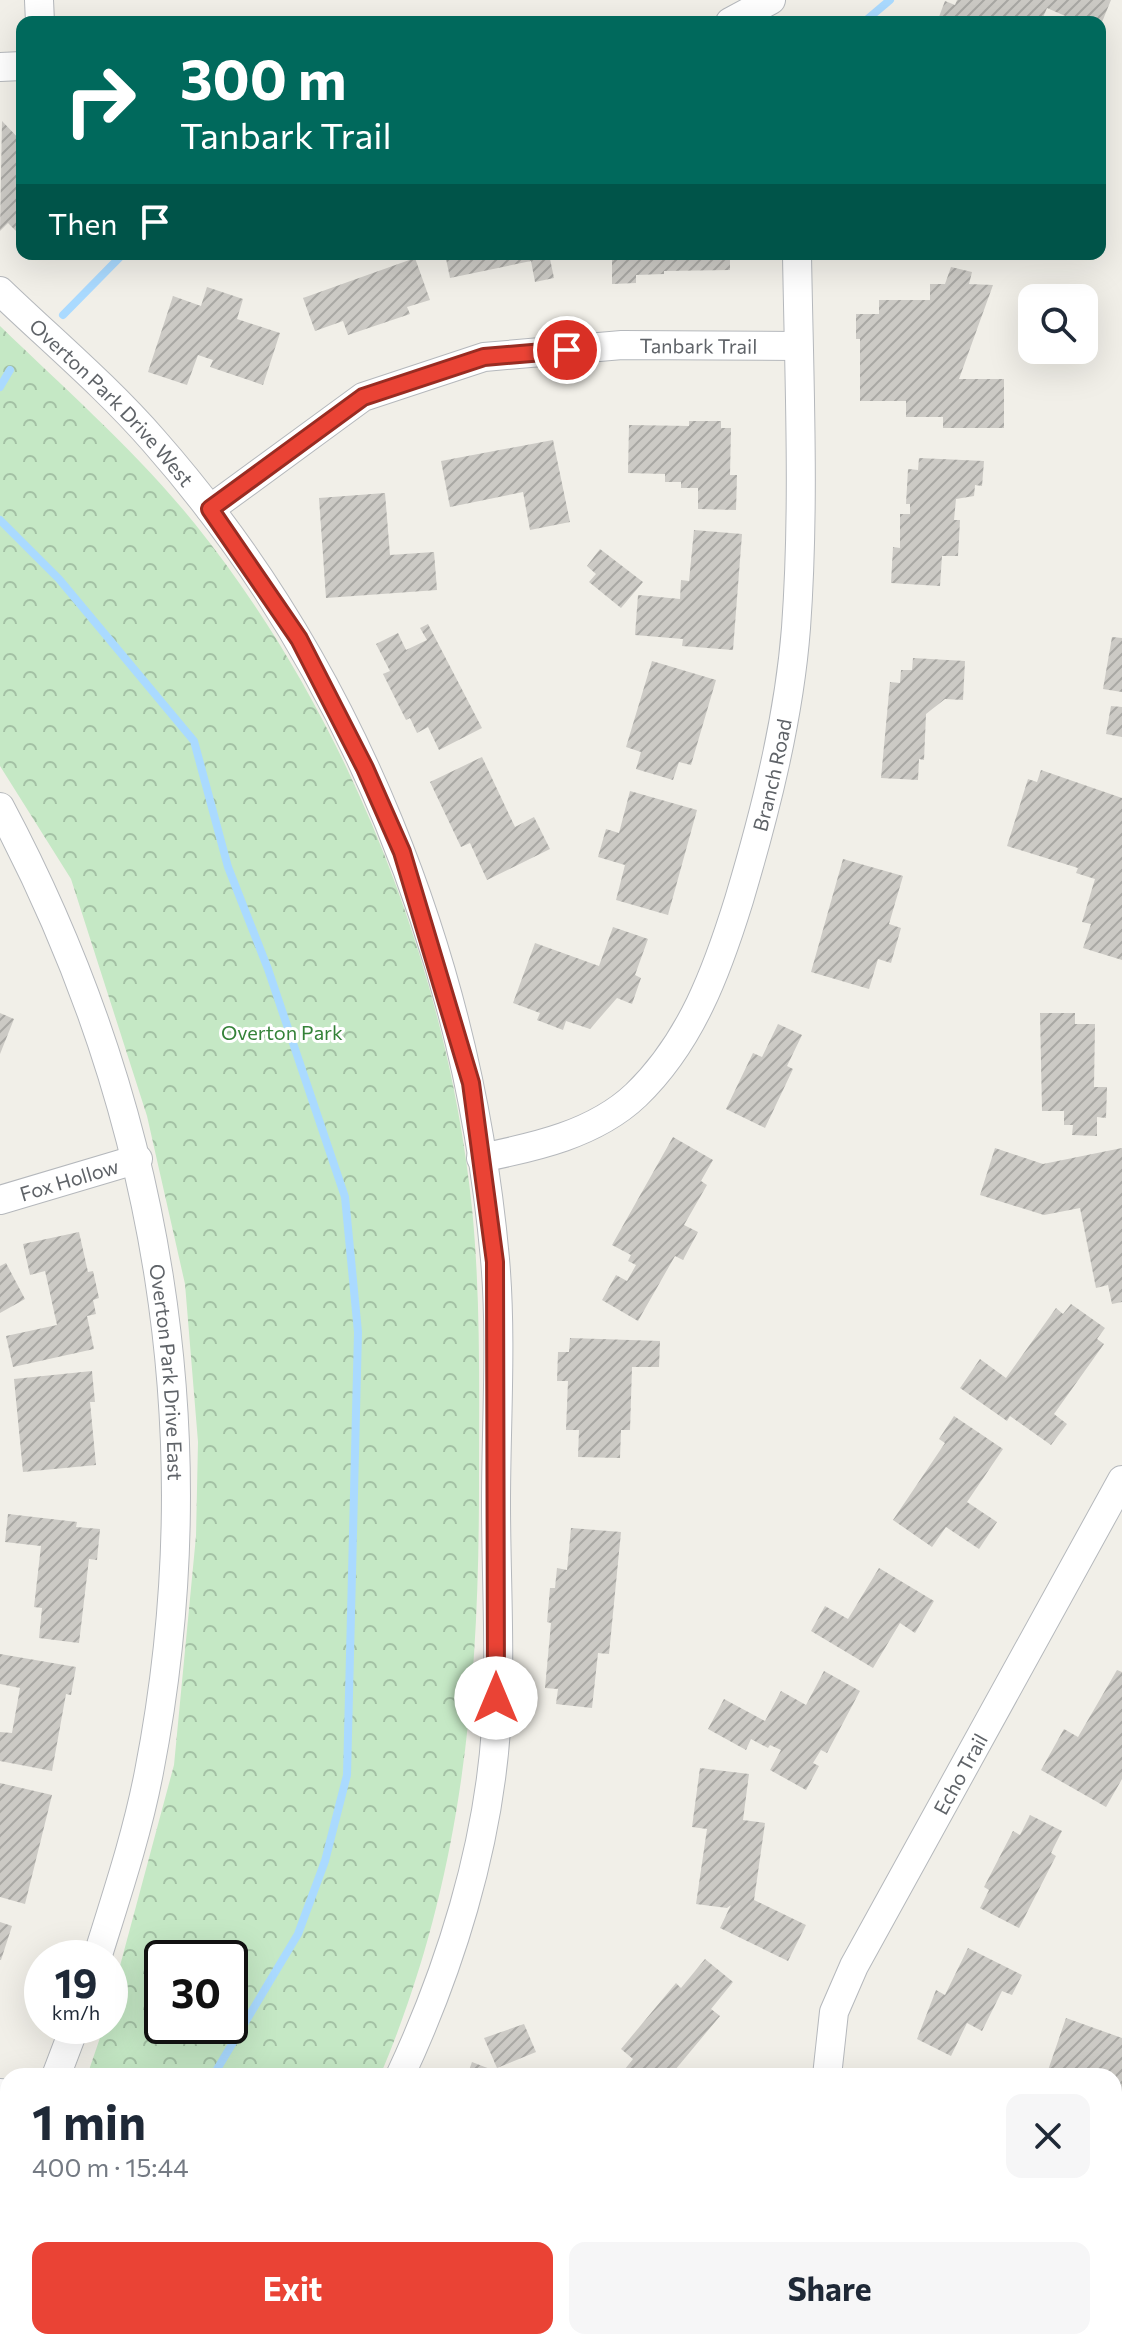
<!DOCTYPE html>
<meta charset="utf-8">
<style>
:root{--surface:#fff;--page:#f6f6f7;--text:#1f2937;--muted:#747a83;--accent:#ea4335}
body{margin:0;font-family:Commissioner,sans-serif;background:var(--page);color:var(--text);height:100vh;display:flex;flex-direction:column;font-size:30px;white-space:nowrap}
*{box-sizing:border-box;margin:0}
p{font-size:26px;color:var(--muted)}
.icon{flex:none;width:44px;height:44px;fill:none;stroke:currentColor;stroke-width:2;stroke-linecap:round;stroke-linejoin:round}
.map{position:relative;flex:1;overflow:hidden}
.side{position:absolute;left:0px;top:2068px;width:1122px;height:282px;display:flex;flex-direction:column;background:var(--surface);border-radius:24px 24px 0 0;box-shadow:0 8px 32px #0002}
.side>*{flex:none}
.hud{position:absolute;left:16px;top:16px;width:1090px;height:244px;border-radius:16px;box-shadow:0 8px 32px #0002;background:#00695c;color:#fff;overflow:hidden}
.controls{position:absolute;left:1018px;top:284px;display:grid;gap:16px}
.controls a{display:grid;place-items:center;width:80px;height:80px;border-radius:16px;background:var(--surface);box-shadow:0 8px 32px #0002;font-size:40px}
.speed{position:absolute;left:24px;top:1940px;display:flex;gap:16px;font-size:40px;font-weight:700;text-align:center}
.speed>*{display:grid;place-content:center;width:104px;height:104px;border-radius:50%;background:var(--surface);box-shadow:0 8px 32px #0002;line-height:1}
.speed small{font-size:20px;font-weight:400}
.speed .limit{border:4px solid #111;border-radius:12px;background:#fff;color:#111}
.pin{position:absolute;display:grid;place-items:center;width:68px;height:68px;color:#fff;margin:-34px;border:4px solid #fff;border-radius:50%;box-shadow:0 2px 8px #0007}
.me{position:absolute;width:88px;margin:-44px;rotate:0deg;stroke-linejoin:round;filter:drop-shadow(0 0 6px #0008)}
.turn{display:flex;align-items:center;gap:28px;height:168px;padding:0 32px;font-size:36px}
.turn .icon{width:104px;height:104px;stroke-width:2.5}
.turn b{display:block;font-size:56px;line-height:68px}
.then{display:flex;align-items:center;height:76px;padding:0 32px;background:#0003;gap:16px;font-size:30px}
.round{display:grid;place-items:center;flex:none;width:84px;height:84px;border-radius:16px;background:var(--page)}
.summary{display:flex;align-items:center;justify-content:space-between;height:136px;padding:0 32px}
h1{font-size:48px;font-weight:700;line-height:60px}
.cta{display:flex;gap:16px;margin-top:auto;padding:16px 32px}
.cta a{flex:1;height:92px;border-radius:16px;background:var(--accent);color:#fff;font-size:32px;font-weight:700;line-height:92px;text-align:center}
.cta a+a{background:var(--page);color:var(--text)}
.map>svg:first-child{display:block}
</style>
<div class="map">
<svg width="1122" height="2349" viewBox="0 0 1122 2349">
<defs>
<pattern id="park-crowns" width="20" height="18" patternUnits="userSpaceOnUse" patternTransform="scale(2)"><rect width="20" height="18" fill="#c5e8c5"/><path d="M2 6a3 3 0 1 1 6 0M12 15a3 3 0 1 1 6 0" fill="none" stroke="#a3c0a4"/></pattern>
<pattern id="building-hatch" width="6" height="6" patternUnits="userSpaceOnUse" patternTransform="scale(2)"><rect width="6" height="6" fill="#cccac5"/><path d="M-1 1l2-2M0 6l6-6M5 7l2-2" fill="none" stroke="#a9a8a4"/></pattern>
</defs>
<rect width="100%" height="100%" fill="#f1efe8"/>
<g fill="url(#park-crowns)" fill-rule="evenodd">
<path d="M0,326C66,390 137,452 195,524C347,713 447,967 472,1208C481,1300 479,1393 479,1485C479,1693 462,1882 380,2076H87L104,2026H110V2003L174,1765L196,1536L198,1442L185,1284L147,1116L71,879L0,766ZM162,1958H230V2026H162Z"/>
<path d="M8,2243V2342H248L244,2349H0V2260Z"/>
</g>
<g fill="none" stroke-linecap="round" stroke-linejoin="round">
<g stroke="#aadaff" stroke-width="8">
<path d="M864,22L890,0"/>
<path d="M63,315L123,254"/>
<path d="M0,387L10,370"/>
<path d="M0,520L59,579L194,741L228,867L268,969L345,1197L358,1332L347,1775L325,1861L298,1934L213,2076"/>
<path d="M116,2349L117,2342"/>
</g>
</g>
<g fill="url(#building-hatch)">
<path d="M957,0H1111L1102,22H1079L1047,8L1041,22H937L945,1L955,5Z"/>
<path d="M2,121L22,142V237L8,223L0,231Z"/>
<path d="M445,254H549L554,278L535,282L531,261L450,278Z"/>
<path d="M612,254H730V270L664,271V274L636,275V283L612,284Z"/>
<path d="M415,258L430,300L407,307L410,314L348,335L343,321L315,331L303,298Z"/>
<path d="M951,267L972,272L969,284L993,285L959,379H1004V428H943V417H906V401H860V339H856V314H879V300H930V284H945Z"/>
<path d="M207,287L243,299L237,319L280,333L263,385L210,367L213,360L198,355L187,385L148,372L173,296L201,306Z"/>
<path d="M689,421H721V428H731L730,475H737L736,510L698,509V488H681V482H665V474L628,473L629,425L689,426Z"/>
<path d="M553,440L570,522L530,530L523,492L450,507L441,461Z"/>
<path d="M919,458L984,461L982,486L975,485L974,496L956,499L954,520H960L958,556H942L940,586L891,583L893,547L900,548V514H910V504H906L908,469L918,470Z"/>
<path d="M385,493L390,555L434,552L437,590L326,598L319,498Z"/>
<path d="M694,530L742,534L733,650L682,646L683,639L635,635L638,595L680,599L681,580L689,581Z"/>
<path d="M600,549L643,582L621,608L589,582L596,574L587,566Z"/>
<path d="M428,624L482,728L439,750L428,727L417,733L410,718L406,720L383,674L390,671L376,644L398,633L406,650L427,640L420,628Z"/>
<path d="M1112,637L1122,638V692L1103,689Z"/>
<path d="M913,658L965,661L963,700L945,699L926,714L924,760L919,759L918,780L881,778L890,682L900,683L901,670H912Z"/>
<path d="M652,661L716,680L691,765L679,762L673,780L636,769L641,752L626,747Z"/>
<path d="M1111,706L1122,707V737L1106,734Z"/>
<path d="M482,757L515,827L534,817L550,849L487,880L470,843L461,847L430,782Z"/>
<path d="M1041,770L1122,798V960L1083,948L1091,924L1082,922L1095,879L1076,873L1078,868L1007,846L1028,779L1037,782Z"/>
<path d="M630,791L697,810L668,915L616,900L625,865L598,857L606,829L619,833Z"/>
<path d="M843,859L903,876L889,924L901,928L891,963L878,959L869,989L811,972Z"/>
<path d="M613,927L648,939L635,975L641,978L632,1004L617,998L590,1029L566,1021L563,1030L537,1020L540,1013L513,1003L535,943L599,966Z"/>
<path d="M0,1013L14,1019L0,1054Z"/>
<path d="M1040,1013H1075V1024H1095L1094,1087H1107L1106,1118L1097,1117V1136L1072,1135L1073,1125H1064V1111H1042Z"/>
<path d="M778,1024L802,1035L787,1066L793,1069L765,1128L726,1109L753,1053L762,1057Z"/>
<path d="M673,1137L713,1160L701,1181L707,1185L684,1225L698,1232L683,1260L675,1256L638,1321L602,1300L616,1275L627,1281L636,1265L628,1261L631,1255L612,1245Z"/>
<path d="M995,1148L1043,1164L1122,1148V1302L1112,1304L1108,1285L1096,1288L1080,1208L1044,1215L980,1195Z"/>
<path d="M79,1232L88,1272L93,1271L99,1298L93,1300L96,1314L87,1316L94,1349L13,1367L6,1336L57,1325L45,1271L30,1275L23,1244Z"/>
<path d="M6,1263L25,1299L0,1313V1266Z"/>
<path d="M1071,1304L1105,1328L1097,1339L1104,1344L1054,1414L1067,1424L1051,1445L1010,1416L1007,1421L960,1388L980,1359L1006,1378L1056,1308L1063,1314Z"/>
<path d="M570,1338L660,1341L659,1367H632L630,1430H621L620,1458L578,1457L579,1430H566L568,1381H557L558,1352H569Z"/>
<path d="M92,1371L95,1402H90L96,1465L23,1472L14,1379Z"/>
<path d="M954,1416L1003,1449L967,1502L997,1522L979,1549L946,1527L932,1547L893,1520L945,1443L939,1439Z"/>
<path d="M8,1514L77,1522L76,1527L100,1529L97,1560L89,1559L79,1643L39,1638L42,1608L34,1607L41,1546L5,1542Z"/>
<path d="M571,1528L621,1532L609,1654L598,1653L592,1708L556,1704L558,1689L545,1688L551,1623L547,1622L550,1588H555L557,1568L567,1570Z"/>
<path d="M879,1568L934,1601L915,1633L900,1623L873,1668L811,1631L825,1606L848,1619Z"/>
<path d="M0,1654L76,1667L71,1695L66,1694L52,1771L0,1761V1732L12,1733L20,1688L0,1684Z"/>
<path d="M1117,1670L1122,1672V1779L1106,1807L1041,1770L1064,1729L1078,1737Z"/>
<path d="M824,1671L860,1691L827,1753L821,1750L813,1763L819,1766L806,1790L770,1770L781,1750L770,1745L768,1748L751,1739L746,1750L708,1729L724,1699L765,1721L781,1691L806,1705Z"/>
<path d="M700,1768L749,1774L743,1820L765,1823L754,1900L806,1925L788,1961L720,1928L731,1905L727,1908L696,1904L707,1829L692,1827Z"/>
<path d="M0,1783L52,1795L25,1904L0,1897Z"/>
<path d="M1030,1815L1062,1831L1051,1853L1056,1856L1019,1928L980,1908L989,1890L984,1887L1013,1831L1020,1835Z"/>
<path d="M0,1922L12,1926L1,1960H0Z"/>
<path d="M968,1948L1022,1975L1012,1995L1002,1991L982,2031L967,2023L951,2056L917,2039L936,1990L945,1995Z"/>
<path d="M705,1959L733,1982L711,2009L720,2016L670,2076H634L625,2069L633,2059L621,2049L676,1983L681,1988Z"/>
<path d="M1066,2018L1122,2038V2105L1114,2102V2076H1046Z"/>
<path d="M524,2024L536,2052L497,2068L484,2038Z"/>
<path d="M472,2062L508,2076H467Z"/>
<path d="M1122,2271V2343L1114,2340V2290Z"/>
<path d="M355,2342L371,2348L374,2342H396L408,2349L412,2342H424L437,2349H351Z"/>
</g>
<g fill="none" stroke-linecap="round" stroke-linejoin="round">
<g stroke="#b5b8bc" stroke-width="30">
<g id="street">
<path d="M39,0L40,22"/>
<path d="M730,22L771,0"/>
<path d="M0,67L22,66"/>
<path id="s1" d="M0,291C51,340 107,387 154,441C353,667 468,961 495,1259C502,1339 496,1423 496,1503C496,1578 501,1654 496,1729C488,1848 450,1969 400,2076"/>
<path id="s2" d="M210,509L363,397L484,357L622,345L798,346"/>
<path id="s3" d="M0,807C160,1107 214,1438 149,1772C137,1835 116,1897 97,1958"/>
<path id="s4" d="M481,1158C535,1147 595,1134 636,1095C691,1042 717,971 739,900C765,813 789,719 796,628C805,504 799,378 797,254"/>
<path id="s5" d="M0,1200L138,1159"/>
<path d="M56,2076L75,2026"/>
<path id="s6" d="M827,2076L834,2012L854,1966L1122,1480"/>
<path d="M0,2189L8,2174"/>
<path d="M262,2349L265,2342"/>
</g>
</g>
<g stroke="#b6babf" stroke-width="42">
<g id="secondary">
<path d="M0,2099L8,2102"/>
<path d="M1114,2198L1122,2201"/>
</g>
</g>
<use href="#street" stroke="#fff" stroke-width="28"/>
<use href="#secondary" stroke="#fff" stroke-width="40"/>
</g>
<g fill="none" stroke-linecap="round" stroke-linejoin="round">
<g stroke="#982c22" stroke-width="20">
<path id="route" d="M496,1698L495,1262L471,1083L402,852L365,768L299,639L210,509L363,397L484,357L567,350"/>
</g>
<use href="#route" stroke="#ea4335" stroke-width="14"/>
</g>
<g text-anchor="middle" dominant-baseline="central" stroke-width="6" stroke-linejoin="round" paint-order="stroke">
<g font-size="20" fill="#5f6368" stroke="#fff">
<text stroke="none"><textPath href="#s2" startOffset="532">Tanbark Trail</textPath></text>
<text stroke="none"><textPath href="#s1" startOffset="158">Overton Park Drive West</textPath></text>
<text stroke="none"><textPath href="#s4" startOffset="522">Branch Road</textPath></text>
<text stroke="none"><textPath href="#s5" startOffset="72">Fox Hollow</textPath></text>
<text stroke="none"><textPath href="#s3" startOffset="594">Overton Park Drive East</textPath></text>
<text stroke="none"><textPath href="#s6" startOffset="334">Echo Trail</textPath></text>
</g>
<g font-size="20" fill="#348238" stroke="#fff">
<text x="282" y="1032">Overton Park</text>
</g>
</g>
</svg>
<div class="controls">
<a><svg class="icon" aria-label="search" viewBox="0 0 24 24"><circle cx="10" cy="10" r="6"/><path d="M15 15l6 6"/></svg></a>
</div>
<div class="speed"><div>19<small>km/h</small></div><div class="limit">30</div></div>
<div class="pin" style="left:567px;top:350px;background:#d93025"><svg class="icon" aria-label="arrive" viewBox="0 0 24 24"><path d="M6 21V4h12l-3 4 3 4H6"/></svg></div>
<svg class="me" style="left:496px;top:1698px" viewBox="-20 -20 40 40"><circle r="19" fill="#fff"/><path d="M0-13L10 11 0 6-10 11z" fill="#ea4335"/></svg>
<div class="hud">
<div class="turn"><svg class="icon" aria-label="right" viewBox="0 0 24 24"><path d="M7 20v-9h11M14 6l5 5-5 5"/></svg><div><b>300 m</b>Tanbark Trail</div></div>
<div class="then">Then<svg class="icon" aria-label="arrive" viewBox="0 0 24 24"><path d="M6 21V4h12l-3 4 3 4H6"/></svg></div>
</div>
<section class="side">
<div class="summary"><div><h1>1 min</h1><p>400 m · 15:44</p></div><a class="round"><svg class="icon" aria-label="close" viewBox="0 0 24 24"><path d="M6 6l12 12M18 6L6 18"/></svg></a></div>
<div class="cta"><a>Exit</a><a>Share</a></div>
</section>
</div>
